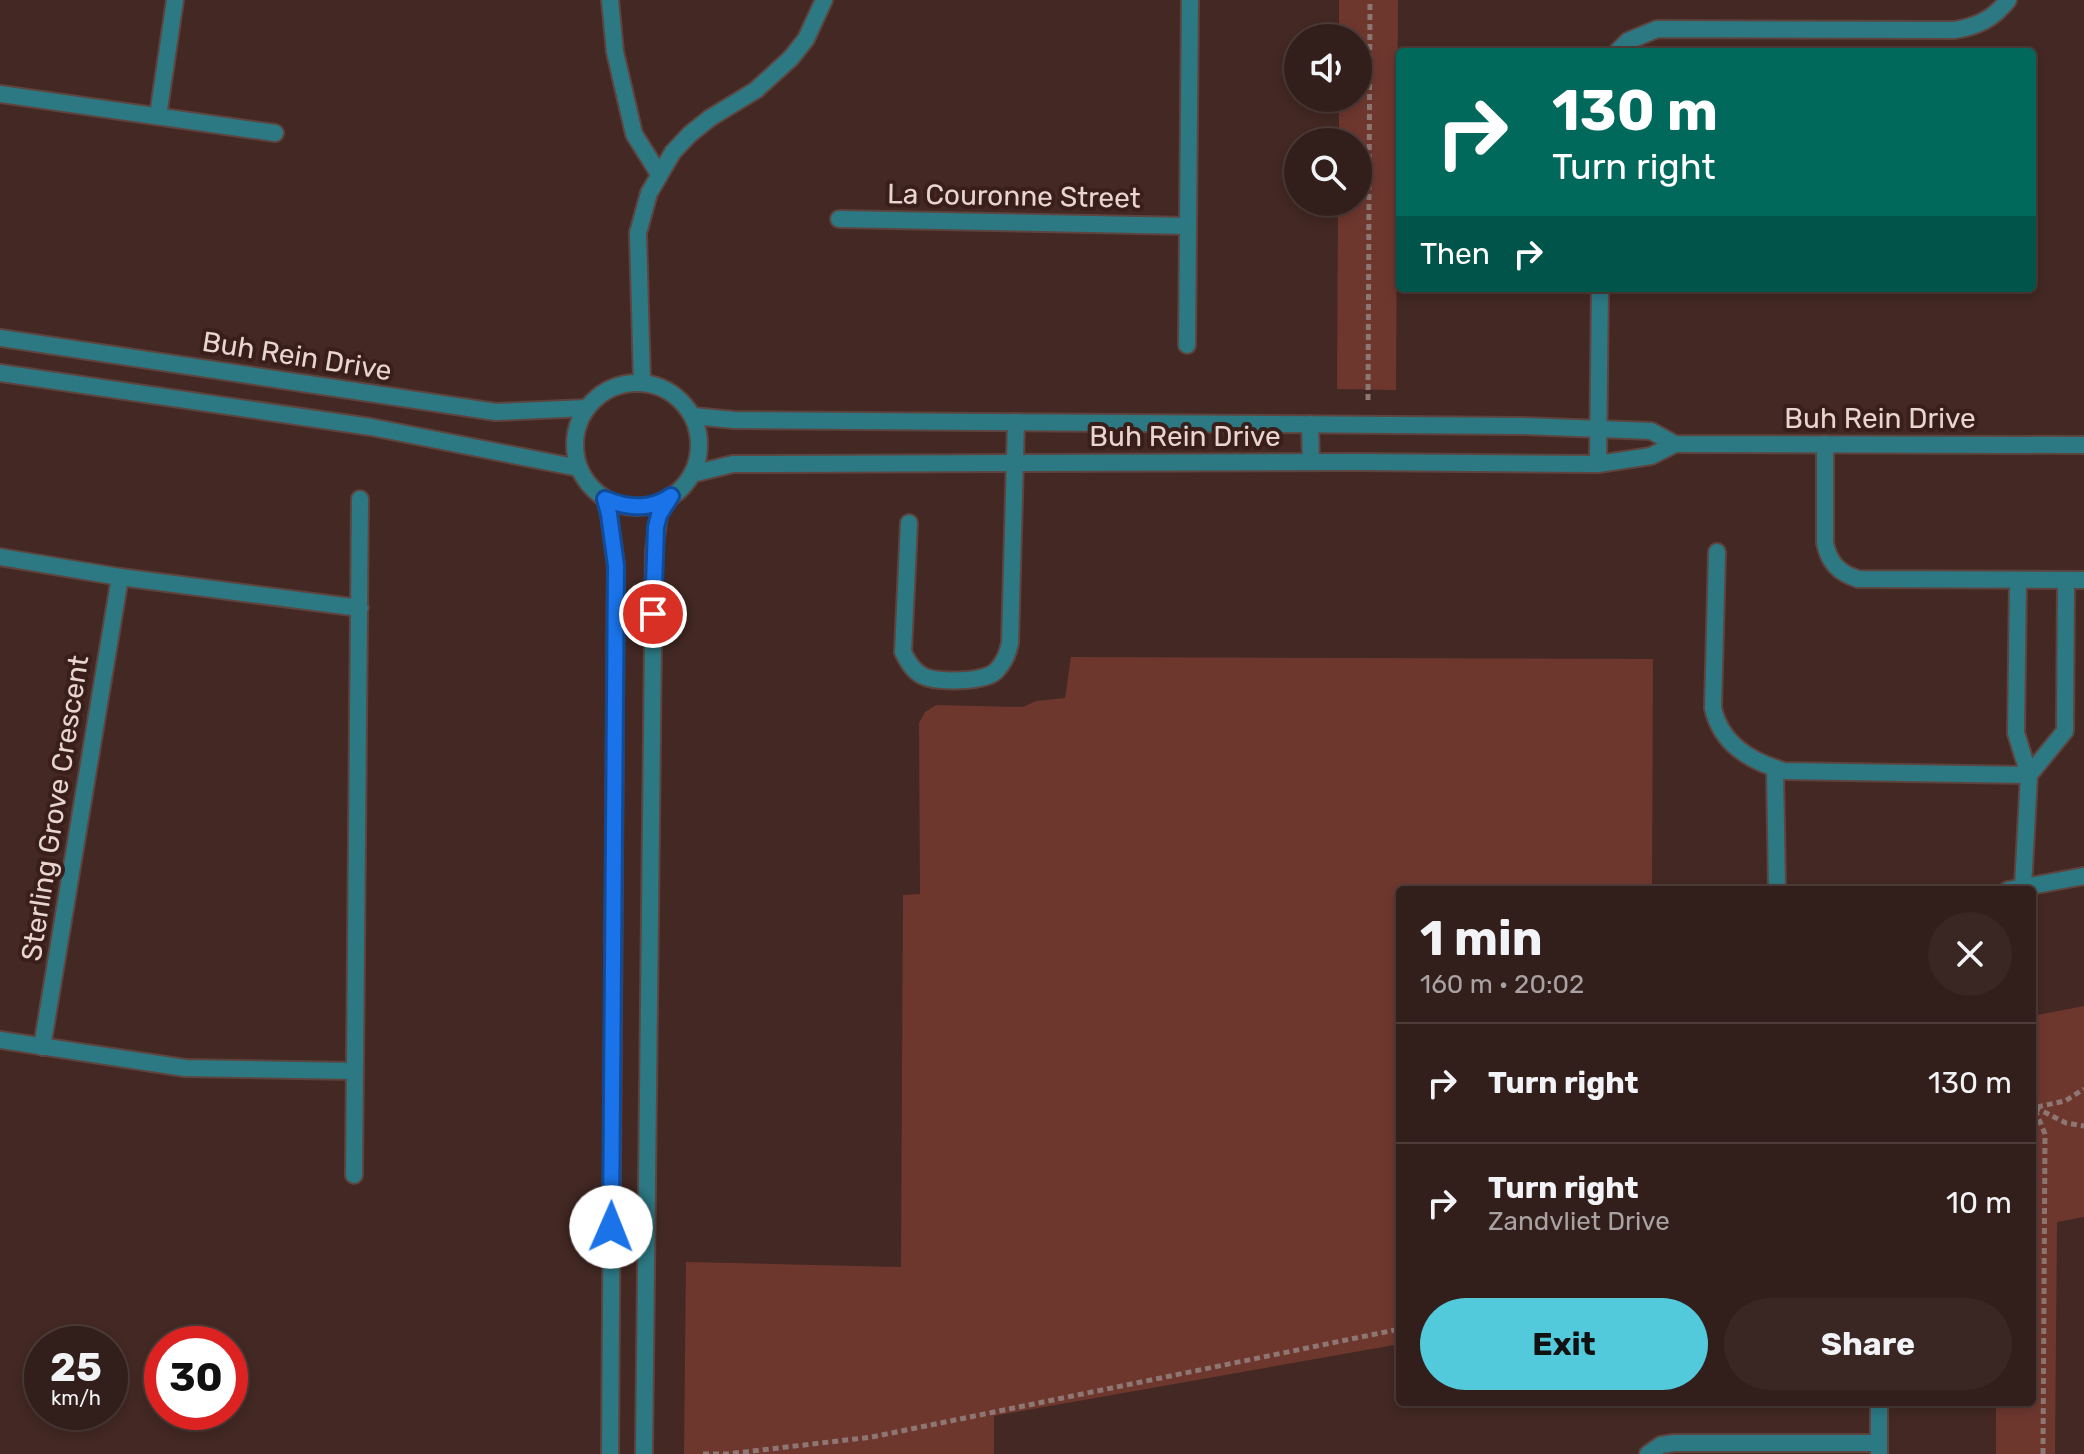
<!DOCTYPE html>
<meta charset="utf-8">
<style>
:root{--surface:#321e1a;--page:#3a2723;--text:#f1f3f6;--muted:#a8a2a2;--line:#4d3c39;--accent:#53cadc}
body{margin:0;font-family:Rubik,sans-serif;background:var(--page);color:var(--text);height:100vh;display:flex;flex-direction:column;font-size:30px;white-space:nowrap}
*{box-sizing:border-box;margin:0}
p{font-size:26px;color:var(--muted)}
.icon{flex:none;width:44px;height:44px;fill:none;stroke:currentColor;stroke-width:2;stroke-linecap:round;stroke-linejoin:round}
.map{position:relative;flex:1;overflow:hidden}
.details{position:absolute;left:1396px;top:886px;width:640px;height:520px;display:flex;flex-direction:column;background:var(--surface);border-radius:8px;box-shadow:0 4px 12px #0003,0 0 0 2px var(--line)}
.details>*{flex:none}
.guide{position:absolute;left:1396px;top:48px;width:640px;height:244px;border-radius:8px;box-shadow:0 4px 12px #0003,0 0 0 2px var(--line);background:#00695c;color:#fff;overflow:hidden}
.fabs{position:absolute;left:1284px;top:24px;display:grid;gap:16px}
.fabs a{display:grid;place-items:center;width:88px;height:88px;border-radius:50%;background:var(--surface);box-shadow:0 4px 12px #0003,0 0 0 2px var(--line);font-size:40px}
.speed{position:absolute;left:24px;top:1326px;display:flex;gap:16px;font-size:40px;font-weight:700;text-align:center}
.speed>*{display:grid;place-content:center;width:104px;height:104px;border-radius:50%;background:var(--surface);box-shadow:0 4px 12px #0003,0 0 0 2px var(--line);line-height:1}
.speed small{font-size:20px;font-weight:400}
.speed .limit{border:12px solid #d22;background:#fff;color:#111}
.pin{position:absolute;display:grid;place-items:center;width:68px;height:68px;color:#fff;margin:-34px;border:4px solid #fff;border-radius:50%;box-shadow:0 2px 8px #0007}
.me{position:absolute;width:88px;margin:-44px;rotate:1deg;stroke-linejoin:round;filter:drop-shadow(0 0 6px #0008)}
.turn{display:flex;align-items:center;gap:28px;height:168px;padding:0 24px;font-size:36px}
.turn .icon{width:104px;height:104px;stroke-width:2.5}
.turn b{display:block;font-size:56px;line-height:68px}
.then{display:flex;align-items:center;height:76px;padding:0 24px;background:#0003;gap:16px;font-size:30px}
.round{display:grid;place-items:center;flex:none;width:84px;height:84px;border-radius:42px;background:var(--page)}
.summary{display:flex;align-items:center;justify-content:space-between;height:136px;padding:0 24px}
h1{font-size:48px;font-weight:700;line-height:60px}
.cta{display:flex;gap:16px;margin-top:auto;padding:16px 24px}
.cta a{flex:1;height:92px;border-radius:48px;background:var(--accent);color:#111;font-size:32px;font-weight:700;line-height:92px;text-align:center}
.cta a+a{background:var(--page);color:var(--text)}
ul{padding:0;list-style:none}
li{display:flex;align-items:center;gap:24px;height:120px;padding:0 24px;border-top:2px solid var(--line)}
li div{flex:1}
li b{display:block;font-size:30px}
li em{font-style:normal}
.map>svg:first-child{display:block}
</style>
<div class="map">
<svg width="2084" height="1454" viewBox="0 0 2084 1454">
<rect width="100%" height="100%" fill="#432823"/>
<g fill="#6d372e">
<path d="M1339,0H1398L1396,390L1337,389L1338,202H1358V142H1339V98H1358V38H1339Z"/>
<path d="M1071,657L1653,659L1652,890H1400V1344L994,1416V1454H684L686,1262L901,1267L903,895L920,894L919,723L925,712L936,705L1023,707L1036,701L1065,698Z"/>
<path d="M2084,1006V1217L2057,1222L2055,1454H1996V1402H2032V1016Z"/>
</g>
<g fill="none" stroke-linecap="round" stroke-linejoin="round">
<g stroke="#5d443f" stroke-width="20">
<g id="service">
<path d="M610,0L615,52L634,134L659,174"/>
<path d="M1825,444V543C1829,563 1839,573 1858,579L2084,580"/>
<path d="M909,523L903,652C908,662 913,671 923,676C936,683 986,682 996,671C1004,663 1008,653 1010,643L1016,422"/>
<path d="M1717,552L1713,708C1721,744 1750,761 1784,771L2029,775"/>
<path d="M2018,580L2016,733L2029,775L2023,887"/>
<path d="M1775,768L1777,890"/>
<path d="M2029,775L2065,731L2066,580"/>
<path d="M2008,890L2084,876"/>
<path d="M1648,1454L1661,1445L1674,1443H1879"/>
<path d="M1879,1454V1402"/>
</g>
</g>
<g stroke="#5d443f" stroke-width="20">
<g id="minor">
<path d="M1617,52L1628,41L1657,29L1955,30C1978,26 1993,19 2008,0"/>
<path d="M0,94L275,133"/>
<path d="M158,116L175,0"/>
<path d="M839,219L1188,226"/>
<path d="M0,338L496,412L587,408"/>
<path d="M1187,345L1190,0"/>
<path d="M0,373L371,427L579,468"/>
<path d="M642,382L638,233L649,193L673,152L690,134L710,118L756,90L791,58L806,39L824,0"/>
<circle cx="637" cy="445" r="62"/>
<path d="M693,416L734,420L1522,426L1651,431L1675,444L2084,445"/>
<path d="M1310,424L1311,462"/>
<path d="M1598,464L1600,288"/>
<path d="M692,474L733,464L1358,462L1598,464L1651,456L1675,444"/>
<path d="M605,499L609,514L616,566L610,1454"/>
<path d="M0,557L120,577L360,608"/>
<path d="M0,1040L185,1068L354,1071"/>
<path d="M42,1047L120,577"/>
<path d="M354,1175L360,499"/>
<path d="M644,1454L654,551L659,515L671,496"/>
</g>
</g>
<g stroke="#8e7672" stroke-width="5" stroke-dasharray="6 4" stroke-linecap="butt">
<path d="M1368,400L1370,0"/>
<path d="M2037,1107L2065,1101L2084,1089"/>
<path d="M703,1454H727L872,1437L1400,1329"/>
<path d="M2043,1454L2045,1134L2034,1107L2066,1123L2084,1126"/>
</g>
<use href="#service" stroke="#2c7984" stroke-width="16"/>
<use href="#minor" stroke="#2c7984" stroke-width="16"/>
</g>
<g fill="none" stroke-linecap="round" stroke-linejoin="round">
<g stroke="#114b97" stroke-width="20">
<path id="route" d="M611,1227L616,566L609,514L605,499C627,508 650,511 671,496L659,515L656,527L653,614"/>
</g>
<use href="#route" stroke="#1a73e8" stroke-width="14"/>
</g>
<g text-anchor="middle" dominant-baseline="central" stroke-width="8" stroke-linejoin="round" paint-order="stroke">
<g font-size="28" fill="#e8d5d1" stroke="#391e19">
<text transform="translate(1014 196) rotate(1)">La Couronne Street</text>
<text transform="translate(297 356) rotate(9)">Buh Rein Drive</text>
<text x="1880" y="418">Buh Rein Drive</text>
<text x="1185" y="436">Buh Rein Drive</text>
<text transform="translate(55 808) rotate(-81)">Sterling Grove Crescent</text>
</g>
</g>
</svg>
<div class="fabs">
<a><svg class="icon" aria-label="sound" viewBox="0 0 24 24"><path d="M4 9h4l5-4v14l-5-4H4zM17 9q2 3 0 6"/></svg></a>
<a><svg class="icon" aria-label="search" viewBox="0 0 24 24"><circle cx="10" cy="10" r="6"/><path d="M15 15l6 6"/></svg></a>
</div>
<div class="speed"><div>25<small>km/h</small></div><div class="limit">30</div></div>
<div class="pin" style="left:653px;top:614px;background:#d93025"><svg class="icon" aria-label="arrive" viewBox="0 0 24 24"><path d="M6 21V4h12l-3 4 3 4H6"/></svg></div>
<svg class="me" style="left:611px;top:1227px" viewBox="-20 -20 40 40"><circle r="19" fill="#fff"/><path d="M0-13L10 11 0 6-10 11z" fill="#1a73e8"/></svg>
<div class="guide">
<div class="turn"><svg class="icon" aria-label="right" viewBox="0 0 24 24"><path d="M7 20v-9h11M14 6l5 5-5 5"/></svg><div><b>130 m</b>Turn right</div></div>
<div class="then">Then<svg class="icon" aria-label="right" viewBox="0 0 24 24"><path d="M7 20v-9h11M14 6l5 5-5 5"/></svg></div>
</div>
<section class="details">
<div class="summary"><div><h1>1 min</h1><p>160 m · 20:02</p></div><a class="round"><svg class="icon" aria-label="close" viewBox="0 0 24 24"><path d="M6 6l12 12M18 6L6 18"/></svg></a></div>
<ul>
<li><svg class="icon" aria-label="right" viewBox="0 0 24 24"><path d="M7 20v-9h11M14 6l5 5-5 5"/></svg><div><b>Turn right</b></div><em>130 m</em></li>
<li><svg class="icon" aria-label="right" viewBox="0 0 24 24"><path d="M7 20v-9h11M14 6l5 5-5 5"/></svg><div><b>Turn right</b><p>Zandvliet Drive</p></div><em>10 m</em></li>
</ul>
<div class="cta"><a>Exit</a><a>Share</a></div>
</section>
</div>
